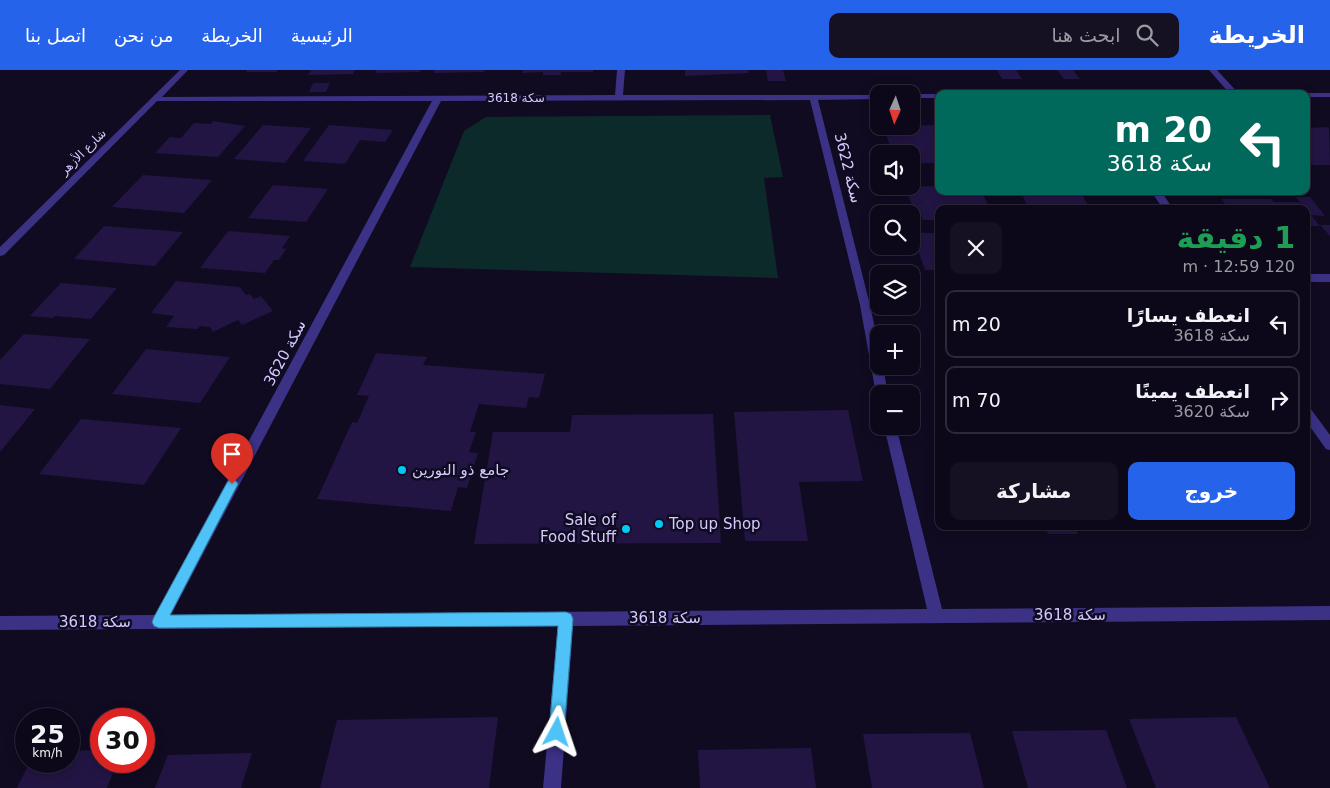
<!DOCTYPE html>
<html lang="ar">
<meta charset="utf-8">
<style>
:root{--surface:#0c0819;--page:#151122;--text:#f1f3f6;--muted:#9a9aa2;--line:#2c2938;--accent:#2563eb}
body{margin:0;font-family:"DejaVu Sans",Cairo,sans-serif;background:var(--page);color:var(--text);direction:rtl;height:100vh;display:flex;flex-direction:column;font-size:19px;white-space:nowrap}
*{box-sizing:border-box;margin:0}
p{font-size:16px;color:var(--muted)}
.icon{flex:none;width:28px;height:28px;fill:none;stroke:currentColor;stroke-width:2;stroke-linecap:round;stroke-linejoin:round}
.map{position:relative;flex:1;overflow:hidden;direction:ltr}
.details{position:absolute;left:935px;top:135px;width:375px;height:325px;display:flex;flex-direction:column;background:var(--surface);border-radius:10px;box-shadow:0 2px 12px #0003,0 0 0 1px var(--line);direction:rtl}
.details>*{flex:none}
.hud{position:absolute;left:935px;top:20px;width:375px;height:105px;border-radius:10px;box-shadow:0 2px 12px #0003,0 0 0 1px var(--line);direction:rtl;background:#00695c;color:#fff;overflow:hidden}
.needle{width:32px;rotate:183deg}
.controls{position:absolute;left:870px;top:15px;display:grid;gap:10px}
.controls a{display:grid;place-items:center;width:50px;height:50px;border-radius:10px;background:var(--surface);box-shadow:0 2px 12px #0003,0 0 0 1px var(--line);font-size:25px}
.speed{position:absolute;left:15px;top:638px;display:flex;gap:10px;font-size:25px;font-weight:700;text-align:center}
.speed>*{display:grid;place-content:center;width:65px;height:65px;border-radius:50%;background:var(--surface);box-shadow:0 2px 12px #0003,0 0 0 1px var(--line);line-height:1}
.speed small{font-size:12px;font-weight:400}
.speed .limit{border:8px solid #d22;background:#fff;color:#111}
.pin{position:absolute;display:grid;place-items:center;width:42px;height:42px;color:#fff;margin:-51px -21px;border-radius:50% 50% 50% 0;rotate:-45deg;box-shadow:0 0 5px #0007}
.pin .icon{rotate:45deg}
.me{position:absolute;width:55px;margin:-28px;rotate:5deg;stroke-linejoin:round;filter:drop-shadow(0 0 4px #0008)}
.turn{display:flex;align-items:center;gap:18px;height:105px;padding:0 15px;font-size:22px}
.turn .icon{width:65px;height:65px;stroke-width:2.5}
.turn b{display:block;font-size:35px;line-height:42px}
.round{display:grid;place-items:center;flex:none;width:52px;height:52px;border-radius:10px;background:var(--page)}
.overview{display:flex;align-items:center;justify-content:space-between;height:85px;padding:0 15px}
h1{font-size:30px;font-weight:600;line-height:38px;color:#1e9e55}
.action{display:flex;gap:10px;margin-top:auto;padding:10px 15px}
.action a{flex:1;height:58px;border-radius:10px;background:var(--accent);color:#fff;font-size:20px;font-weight:600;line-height:58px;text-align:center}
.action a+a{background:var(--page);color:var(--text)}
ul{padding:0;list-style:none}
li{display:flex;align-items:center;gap:15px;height:68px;margin:0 10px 8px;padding:0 5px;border:2px solid var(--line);border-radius:10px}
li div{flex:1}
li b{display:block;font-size:19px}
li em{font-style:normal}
header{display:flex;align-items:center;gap:30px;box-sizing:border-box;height:70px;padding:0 25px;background:var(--accent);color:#fff}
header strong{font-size:24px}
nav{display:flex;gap:28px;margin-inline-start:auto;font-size:18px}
.search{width:350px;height:45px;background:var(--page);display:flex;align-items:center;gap:12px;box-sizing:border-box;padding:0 18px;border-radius:10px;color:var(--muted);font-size:19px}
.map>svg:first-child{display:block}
</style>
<header>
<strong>الخريطة</strong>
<div class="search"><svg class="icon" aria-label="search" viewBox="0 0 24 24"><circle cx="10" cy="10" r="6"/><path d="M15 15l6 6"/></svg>ابحث هنا</div>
<nav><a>الرئيسية</a><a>الخريطة</a><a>من نحن</a><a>اتصل بنا</a></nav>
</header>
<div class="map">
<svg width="1330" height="718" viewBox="0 0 1330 718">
<rect width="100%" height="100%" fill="#100b21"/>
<path fill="#0d2a2b" d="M770,45L783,107L764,108L778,208L410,197L464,61L486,47Z"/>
<g fill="#221543">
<path d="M247,0H277V2H246Z"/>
<path d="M311,0H355L353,4L308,5Z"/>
<path d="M376,0H421L420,2L375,3Z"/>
<path d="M434,0H485L484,2L434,3Z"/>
<path d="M523,0H593V2H561V5H543V2L522,3Z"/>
<path d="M685,0H748L749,3L685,6Z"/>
<path d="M766,0H783L786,11H768Z"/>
<path d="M997,0H1016L1022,9H1002Z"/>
<path d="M1057,0H1073L1080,9H1064Z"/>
<path d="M313,13H330L326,22H309Z"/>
<path d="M213,51L245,56L218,87L155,83L170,67L181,68L194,53L211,54Z"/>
<path d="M263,55L311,58L285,93L234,89Z"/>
<path d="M329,55L393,60L385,72L360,70L345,94L303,91Z"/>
<path d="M939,55V93H911V84H893L883,56Z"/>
<path d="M1329,57L1330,95H1312L1306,89V58Z"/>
<path d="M143,105L212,110L184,143L112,137Z"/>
<path d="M273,115L328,119L306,152L248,148Z"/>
<path d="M939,116V121L982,122L990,139H939V150H923L918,138H913L905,117Z"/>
<path d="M1020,121H1080L1090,139H1029Z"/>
<path d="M1296,127H1310L1325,146L1311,145L1320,156H1310L1306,163V139H1229L1221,129H1271L1274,132H1299L1303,136Z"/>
<path d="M1320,155H1330V166Z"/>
<path d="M104,156L183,162L155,196L74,189Z"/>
<path d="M228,161L290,166L282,178L286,179L279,190H274L265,203L200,198Z"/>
<path d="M912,163H939V200H925Z"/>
<path d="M176,211L240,217L246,225L250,224L254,229L261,226L273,241L242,255L238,250L213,262L210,257L200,256L197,259L166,257L174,246L151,243Z"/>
<path d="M61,213L117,218L91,249L55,246L53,248L30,246Z"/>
<path d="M24,264L90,269L50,319L0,314V290Z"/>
<path d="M146,279L230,287L200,333L112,324Z"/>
<path d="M376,283L427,287L423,295L545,304L539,328L529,327L526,338L479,334L470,362H476L469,382L478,383L467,418L458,417L451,441L317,429L352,352L357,353L369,326L357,325Z"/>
<path d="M0,335L35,339L0,382Z"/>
<path d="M848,340L863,411L799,412L808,471H745L734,342Z"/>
<path d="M713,344L721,473L474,474L493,362H570L572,345Z"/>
<path d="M81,349L181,358L144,415L39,404Z"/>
<path d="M1029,456H1075L1078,464H1048L1046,458H1030Z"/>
<path d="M498,647L489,718H320L337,650Z"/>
<path d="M1236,647L1270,718H1156L1129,649Z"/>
<path d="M1106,660L1127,718H1028L1012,661Z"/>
<path d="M970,663L984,718H872L863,664Z"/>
<path d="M811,678L816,718H700L698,680Z"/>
<path d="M101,680V691H118L107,718H17L30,691H69V681Z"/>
<path d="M252,683L241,718H155L168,685Z"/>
</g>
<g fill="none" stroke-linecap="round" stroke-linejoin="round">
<g fill="#3b3185" fill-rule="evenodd">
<path d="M180,0H188L162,27L615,25L617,0H625L623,25H879V29L818,30L870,235L879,277V296H883L888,324H879V328L876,324L860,235L810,30L441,31L171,545L927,539L884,356H896L942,539L1330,536V550L573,556L561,718H543L558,556L0,560V546L155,545L432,31H157L4,185L0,186V177Z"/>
<path d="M1209,0H1217L1239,24H1230Z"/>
<path d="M1306,23H1330V27H1306V24H1303Z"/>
<path d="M910,24H940L939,28H911Z"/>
<path d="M1151,121H1161L1173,139H1163Z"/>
<rect x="1306" y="204" width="24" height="8"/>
<path d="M1306,336L1310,338L1330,365V380L1326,379L1306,351Z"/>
</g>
</g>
<path fill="#4fc3f7" stroke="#337fa1" d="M232,409L236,411L238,414L170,545L566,542L571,544L573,549L564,662L562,667L557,669L551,667L549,662L558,556L159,558L154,556L152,552L154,547L228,411Z"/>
<g fill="#00c9f5" stroke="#100b21" stroke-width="2">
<circle cx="402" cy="400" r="5"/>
<circle cx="659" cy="454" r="5"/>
<circle cx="626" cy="459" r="5"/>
</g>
<g text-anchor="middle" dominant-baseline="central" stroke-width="5" stroke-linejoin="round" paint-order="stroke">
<g font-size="12" fill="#d4caff" stroke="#100b21">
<text x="516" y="28">سكة 3618</text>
<text transform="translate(83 82) rotate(-45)">شارع الأزهر</text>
</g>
<g font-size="15" fill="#d4caff" stroke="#100b21">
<text transform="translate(848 98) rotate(76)">سكة 3622</text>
<text transform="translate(285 283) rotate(-62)">سكة 3620</text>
<text x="1070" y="545">سكة 3618</text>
<text x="665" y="548">سكة 3618</text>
<text x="95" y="552">سكة 3618</text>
</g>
<g font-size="15" fill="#d4caff" stroke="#100b21" text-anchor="start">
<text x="412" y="400">جامع ذو النورين</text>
<text x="616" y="450" text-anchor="end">Sale of<tspan x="616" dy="17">Food Stuff</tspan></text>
<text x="669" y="454">Top up Shop</text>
</g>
</g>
</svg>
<div class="controls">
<a><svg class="needle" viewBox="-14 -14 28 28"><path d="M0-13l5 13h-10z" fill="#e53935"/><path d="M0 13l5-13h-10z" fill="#9a9aa2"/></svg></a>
<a><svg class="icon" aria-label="sound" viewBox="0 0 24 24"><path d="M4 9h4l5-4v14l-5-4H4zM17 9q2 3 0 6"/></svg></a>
<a><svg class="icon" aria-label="search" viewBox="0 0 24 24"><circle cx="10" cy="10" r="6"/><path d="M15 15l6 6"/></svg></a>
<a><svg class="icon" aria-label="layers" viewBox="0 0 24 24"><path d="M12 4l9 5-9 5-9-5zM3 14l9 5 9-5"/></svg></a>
<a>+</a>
<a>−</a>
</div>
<div class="speed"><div>25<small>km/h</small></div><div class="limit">30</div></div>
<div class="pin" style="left:232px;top:414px;background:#d93025"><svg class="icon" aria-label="arrive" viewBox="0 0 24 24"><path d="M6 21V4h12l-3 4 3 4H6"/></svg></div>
<svg class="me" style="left:557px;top:662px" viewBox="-20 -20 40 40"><path d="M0-17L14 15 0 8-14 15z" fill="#4fc3f7" stroke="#fff" stroke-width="4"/></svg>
<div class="hud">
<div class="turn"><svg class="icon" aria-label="left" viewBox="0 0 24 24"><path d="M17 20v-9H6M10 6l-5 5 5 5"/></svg><div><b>20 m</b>سكة 3618</div></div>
</div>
<section class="details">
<div class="overview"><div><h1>1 دقيقة</h1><p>120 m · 12:59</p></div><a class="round"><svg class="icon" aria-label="close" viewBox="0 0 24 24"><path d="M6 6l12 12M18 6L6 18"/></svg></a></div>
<ul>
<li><svg class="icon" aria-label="left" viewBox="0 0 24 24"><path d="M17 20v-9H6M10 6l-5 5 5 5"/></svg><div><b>انعطف يسارًا</b><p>سكة 3618</p></div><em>20 m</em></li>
<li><svg class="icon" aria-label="right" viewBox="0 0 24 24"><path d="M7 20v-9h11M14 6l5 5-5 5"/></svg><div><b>انعطف يمينًا</b><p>سكة 3620</p></div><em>70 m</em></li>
</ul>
<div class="action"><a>خروج</a><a>مشاركة</a></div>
</section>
</div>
